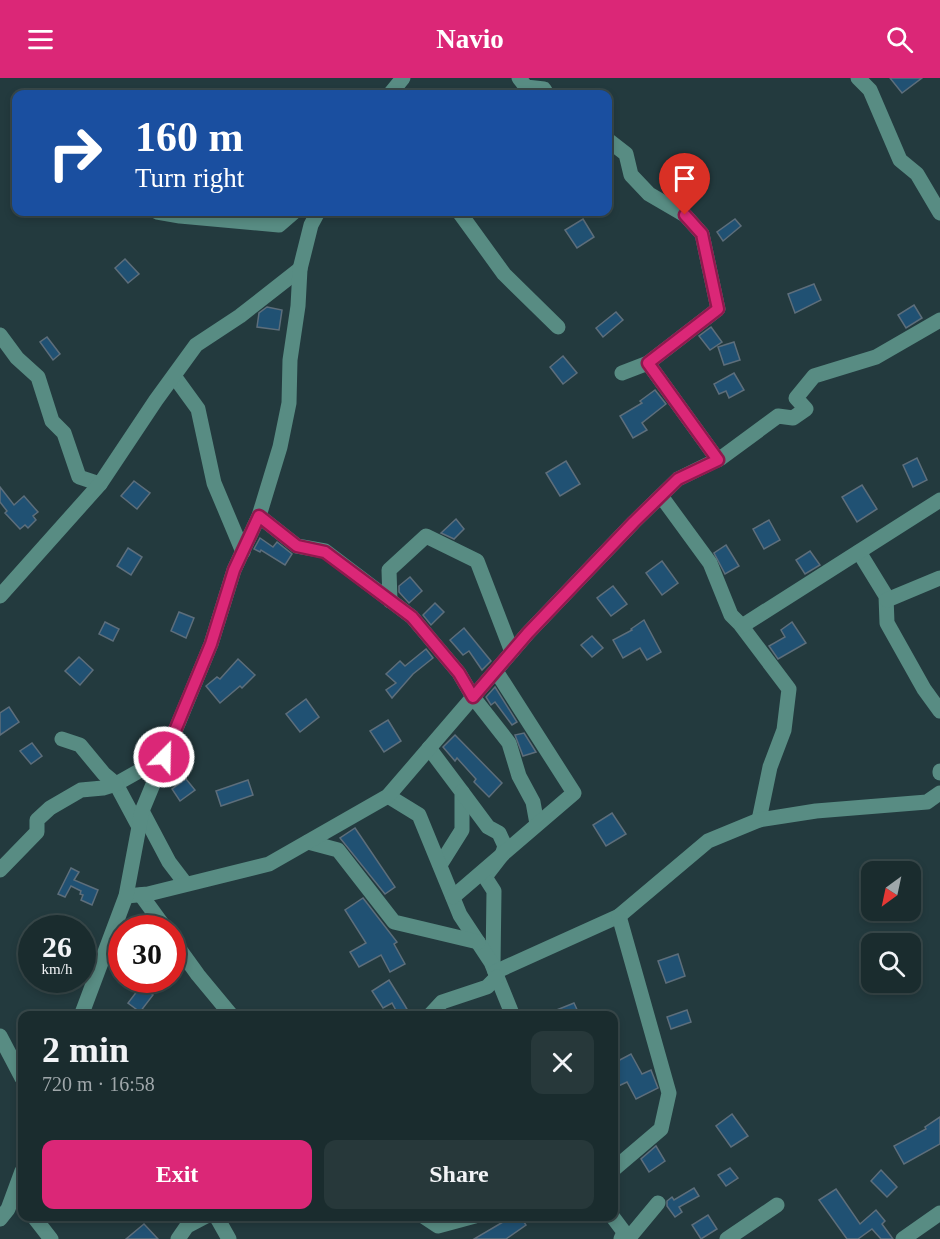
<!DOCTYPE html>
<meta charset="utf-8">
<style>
:root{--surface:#1a2c2e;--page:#27383a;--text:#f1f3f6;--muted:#9fa7aa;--line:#38484a;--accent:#db2777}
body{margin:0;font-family:Georgia,serif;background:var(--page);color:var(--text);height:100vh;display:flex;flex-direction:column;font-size:22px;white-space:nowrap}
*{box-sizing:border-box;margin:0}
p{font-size:20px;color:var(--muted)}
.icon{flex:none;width:33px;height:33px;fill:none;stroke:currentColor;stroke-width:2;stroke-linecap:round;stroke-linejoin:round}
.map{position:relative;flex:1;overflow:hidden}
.details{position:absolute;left:18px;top:933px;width:600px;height:210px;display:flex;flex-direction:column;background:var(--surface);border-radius:12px;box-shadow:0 3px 9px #0003,0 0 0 2px var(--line)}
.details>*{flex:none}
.guide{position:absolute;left:12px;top:12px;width:600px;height:126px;border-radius:12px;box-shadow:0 3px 9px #0003,0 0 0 2px var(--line);background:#1a4fa0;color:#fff;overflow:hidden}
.needle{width:39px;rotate:213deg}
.fabs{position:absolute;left:861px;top:783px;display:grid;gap:12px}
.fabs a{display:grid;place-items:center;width:60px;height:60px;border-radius:12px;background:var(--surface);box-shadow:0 3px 9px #0003,0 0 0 2px var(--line);font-size:30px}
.speed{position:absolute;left:18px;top:837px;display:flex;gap:12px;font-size:30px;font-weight:700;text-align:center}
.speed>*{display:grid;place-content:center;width:78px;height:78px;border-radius:50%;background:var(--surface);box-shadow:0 3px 9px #0003,0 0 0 2px var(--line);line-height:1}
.speed small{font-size:15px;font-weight:400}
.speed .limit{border:9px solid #d22;background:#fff;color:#111}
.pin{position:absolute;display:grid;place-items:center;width:51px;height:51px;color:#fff;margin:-62px -26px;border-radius:50% 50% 50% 0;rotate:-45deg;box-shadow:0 0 6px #0007}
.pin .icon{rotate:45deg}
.me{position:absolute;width:66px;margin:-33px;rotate:23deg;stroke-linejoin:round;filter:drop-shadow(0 0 4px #0008)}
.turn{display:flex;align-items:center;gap:21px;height:126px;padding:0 24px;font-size:27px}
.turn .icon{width:78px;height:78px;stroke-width:2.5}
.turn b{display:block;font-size:42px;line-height:51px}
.round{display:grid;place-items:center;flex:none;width:63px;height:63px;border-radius:12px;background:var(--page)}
.overview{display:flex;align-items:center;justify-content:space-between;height:102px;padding:0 24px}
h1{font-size:36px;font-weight:800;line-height:45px}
.action{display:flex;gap:12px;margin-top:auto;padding:12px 24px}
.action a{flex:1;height:69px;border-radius:12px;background:var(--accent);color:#fff;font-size:24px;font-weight:800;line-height:69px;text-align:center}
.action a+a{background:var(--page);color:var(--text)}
header{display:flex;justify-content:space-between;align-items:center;height:78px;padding:0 24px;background:var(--accent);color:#fff;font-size:27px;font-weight:800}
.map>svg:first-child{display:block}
</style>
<header><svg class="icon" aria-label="menu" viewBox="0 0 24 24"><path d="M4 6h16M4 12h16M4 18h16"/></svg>Navio<svg class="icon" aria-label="search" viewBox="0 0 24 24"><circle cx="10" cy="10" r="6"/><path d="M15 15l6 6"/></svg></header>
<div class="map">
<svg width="940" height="1161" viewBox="0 0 940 1161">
<rect width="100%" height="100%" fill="#233a3e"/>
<g fill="#205173" stroke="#5d6e7b" stroke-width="1.5">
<path d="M890,0H922L902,15Z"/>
<path d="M583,141L594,159L577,170L565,152Z"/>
<path d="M735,141L741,148L723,163L717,154Z"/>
<path d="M125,181L139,196L128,205L115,190Z"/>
<path d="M814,206L821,222L795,235L788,216Z"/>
<path d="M914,227L922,240L906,250L898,237Z"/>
<path d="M267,229L282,232L279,252L257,249L259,235Z"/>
<path d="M616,234L623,242L603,259L596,250Z"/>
<path d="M711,249L722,264L710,272L699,258Z"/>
<path d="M47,259L60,276L53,282L40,264Z"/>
<path d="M734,264L740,282L724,287L718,269Z"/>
<path d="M563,278L577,295L563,306L550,289Z"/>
<path d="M734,295L744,312L729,320L726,313L719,316L714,306Z"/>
<path d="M655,312L666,326L642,345L647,352L633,360L620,338L642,325L640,323Z"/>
<path d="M917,380L927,402L913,409L903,387Z"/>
<path d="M566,383L580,406L560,418L546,395Z"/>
<path d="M134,403L150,415L137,431L121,418Z"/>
<path d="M862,407L877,431L857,444L842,419Z"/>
<path d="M0,409L14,427L24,418L38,434L33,438L36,442L28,450L25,447L20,451L5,435L7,433L0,424Z"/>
<path d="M456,441L464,451L454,461L441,455Z"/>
<path d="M769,442L780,462L764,471L753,451Z"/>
<path d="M260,460L273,469L277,464L292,476L285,487L261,472L260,474L254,471Z"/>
<path d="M726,467L739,488L725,496L714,475Z"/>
<path d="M128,470L142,479L131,497L117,488Z"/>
<path d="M810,473L820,487L805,496L796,482Z"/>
<path d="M662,483L678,505L662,517L646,495Z"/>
<path d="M410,499L422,513L409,525L399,514V508Z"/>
<path d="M613,508L627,526L611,538L597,520Z"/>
<path d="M435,525L444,534L431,547L423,537Z"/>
<path d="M179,534L194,540L186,560L171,553Z"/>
<path d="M644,542L661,574L647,582L640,570L623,580L613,562L632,552L631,551Z"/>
<path d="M105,544L119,551L113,563L99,556Z"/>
<path d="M792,544L806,565L778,581L769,568L785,559L781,552Z"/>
<path d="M464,550L491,583L482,592L469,573L463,577L450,562Z"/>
<path d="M592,558L603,570L592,579L581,567Z"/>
<path d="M426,571L433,580L413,596L392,620L386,612L396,605L386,596L400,583L405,588Z"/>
<path d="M79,579L93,592L80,607L65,593Z"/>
<path d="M238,581L255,597L242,610L240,608L220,625L206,608L217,599L220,601Z"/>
<path d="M495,609L517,644L512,647L495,624L491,627L486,619Z"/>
<path d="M306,621L319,639L300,654L286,636Z"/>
<path d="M9,629L19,644L0,657V635Z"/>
<path d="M388,642L401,663L384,674L370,653Z"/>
<path d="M524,655L536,674L523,678L515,657Z"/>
<path d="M455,657L502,705L489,719L474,704L476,701L457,680L455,683L443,669Z"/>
<path d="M32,665L42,678L31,686L20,673Z"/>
<path d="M186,701L195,712L180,723L172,711Z"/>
<path d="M248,702L253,717L221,728L216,713Z"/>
<path d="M612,735L626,756L606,768L593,747Z"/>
<path d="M355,750L395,809L385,816L340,760Z"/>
<path d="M71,790L79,794L74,802L98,812L92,827L81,822L83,817L80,816L81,813L71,808L65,819L58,816Z"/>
<path d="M363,820L397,864L394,866L405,886L390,894L381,877L359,889L350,874L366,865L345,832Z"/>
<path d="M678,876L685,898L666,905L658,883Z"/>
<path d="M389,902L404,926L411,938H399L392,925L383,930L372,913Z"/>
<path d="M141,908L153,917L140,934L128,925Z"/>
<path d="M574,925L580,938H544V937Z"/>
<path d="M687,932L691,944L671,951L667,939Z"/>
<path d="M631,976L642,996L651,992L658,1010L636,1021L627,1004L614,1010V985Z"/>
<path d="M732,1036L748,1058L731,1069L716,1048Z"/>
<path d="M940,1039V1066L904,1086L894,1068L926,1051L925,1049Z"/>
<path d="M656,1068L665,1083L649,1094L641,1081Z"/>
<path d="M730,1090L738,1100L726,1108L718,1097Z"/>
<path d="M881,1092L897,1109L887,1119L871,1103Z"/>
<path d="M694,1110L699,1118L679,1129L682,1134L675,1139L667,1128V1123L672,1119L674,1122Z"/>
<path d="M836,1111L860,1146L876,1132L885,1143L882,1146L893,1161H881L872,1151L858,1161H847L819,1122Z"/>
<path d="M708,1137L717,1151L701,1161L692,1147Z"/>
<path d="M508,1138H520L526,1147L506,1161H474L503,1144L502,1143Z"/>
<path d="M144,1146L158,1161H126Z"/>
</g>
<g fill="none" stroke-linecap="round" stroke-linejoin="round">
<g stroke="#588c83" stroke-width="15">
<path d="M519,0L526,9L544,11L547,16"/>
<path d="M858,0L870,12L900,82L917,96L940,135"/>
<path d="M390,16L403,0"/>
<path d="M608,62L626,76L631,97L649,116L685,137L702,156L718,231L648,285L622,295"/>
<path d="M157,134L180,138L279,147L294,134"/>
<path d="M459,134L504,196L558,249"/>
<path d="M0,257L17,280L38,299L52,343L64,355L79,399L100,406"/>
<path d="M648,285L718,382"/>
<path d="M174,298L198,331L214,405L243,474"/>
<path d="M661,418L710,485L731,537L740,546L789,611L784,652L770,689L759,742"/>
<path d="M259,438L297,468L325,473L412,539L459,595L473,619L509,665L519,698L533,724L537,746"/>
<path d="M859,474L886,518L887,545L924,611L940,633"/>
<path d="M0,518L100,406L156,322L196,267L240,238L300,191"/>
<path d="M887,522L940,500"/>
<path d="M390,523L389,492L426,458L477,483L512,574"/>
<path d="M742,548L940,422"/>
<path d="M429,670L462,714V752L440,787"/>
<path d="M940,693V695"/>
<path d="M462,714L488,749L499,755L505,768L502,777L485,799L494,813L493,887"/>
<path d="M388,718L419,737L460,837L491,884L513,938"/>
<path d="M142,733L169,784L185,805"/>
<path d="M139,749L116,706L164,679"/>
<path d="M308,764L338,772L394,844L478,864"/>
<path d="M0,792L37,754V742L50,730L81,712L103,710L116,706L104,696L80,667L62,661"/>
<path d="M141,817L165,850"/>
<path d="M126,818L148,816L269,786L388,718L528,555L634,444L678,401L721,380L778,338L793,340L806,331L796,320L814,298L876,279L940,242"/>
<path d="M453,819L574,715L496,593"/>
<path d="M172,861L198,897L232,938"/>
<path d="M495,894L619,838L708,763L759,742L816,733L927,724L940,715"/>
<path d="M81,938L126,818L142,733L211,566L234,492L259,438L280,369L289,325L290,282L298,228L300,191L311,147L318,134"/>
<path d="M429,938L442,924L487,909L497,899"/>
<path d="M0,958L22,1000"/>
<path d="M614,1091L661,1051L669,1015L619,838"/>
<path d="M33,1138L51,1161"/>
<path d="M216,1138L229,1161"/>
<path d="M423,1138L438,1148L475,1138"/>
<path d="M612,1138L624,1154L621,1161"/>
<path d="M0,1141L8,1131L22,1093"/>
<path d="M178,1161L187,1148L206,1138"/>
<path d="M628,1161L658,1125"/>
<path d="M727,1161L777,1127"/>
<path d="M903,1161L940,1135"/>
</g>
</g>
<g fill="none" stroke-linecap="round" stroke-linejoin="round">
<g stroke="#8e194d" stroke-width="15">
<path id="route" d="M164,679L211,566L234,492L259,438L297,468L325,474L412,539L459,595L473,619L528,555L634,444L678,401L718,382L648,285L718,231L702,156L685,137"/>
</g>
<use href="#route" stroke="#db2777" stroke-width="10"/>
</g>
</svg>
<div class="fabs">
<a><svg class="needle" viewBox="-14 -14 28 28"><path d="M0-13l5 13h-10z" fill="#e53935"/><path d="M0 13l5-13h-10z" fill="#9fa7aa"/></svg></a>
<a><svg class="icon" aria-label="search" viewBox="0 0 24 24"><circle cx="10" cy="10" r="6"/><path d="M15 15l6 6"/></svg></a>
</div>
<div class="speed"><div>26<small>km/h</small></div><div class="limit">30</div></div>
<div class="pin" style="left:685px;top:137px;background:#d93025"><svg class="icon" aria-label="arrive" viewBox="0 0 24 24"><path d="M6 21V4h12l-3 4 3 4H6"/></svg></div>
<svg class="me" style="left:164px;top:679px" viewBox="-20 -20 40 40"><circle r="17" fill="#db2777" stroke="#fff" stroke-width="3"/><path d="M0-11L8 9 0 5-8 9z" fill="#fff"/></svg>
<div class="guide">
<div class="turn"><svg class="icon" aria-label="right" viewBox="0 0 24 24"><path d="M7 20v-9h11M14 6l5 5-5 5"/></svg><div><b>160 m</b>Turn right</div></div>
</div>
<section class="details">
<div class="overview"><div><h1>2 min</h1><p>720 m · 16:58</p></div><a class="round"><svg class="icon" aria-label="close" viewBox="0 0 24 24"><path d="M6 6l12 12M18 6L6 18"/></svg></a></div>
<div class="action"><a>Exit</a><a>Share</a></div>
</section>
</div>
